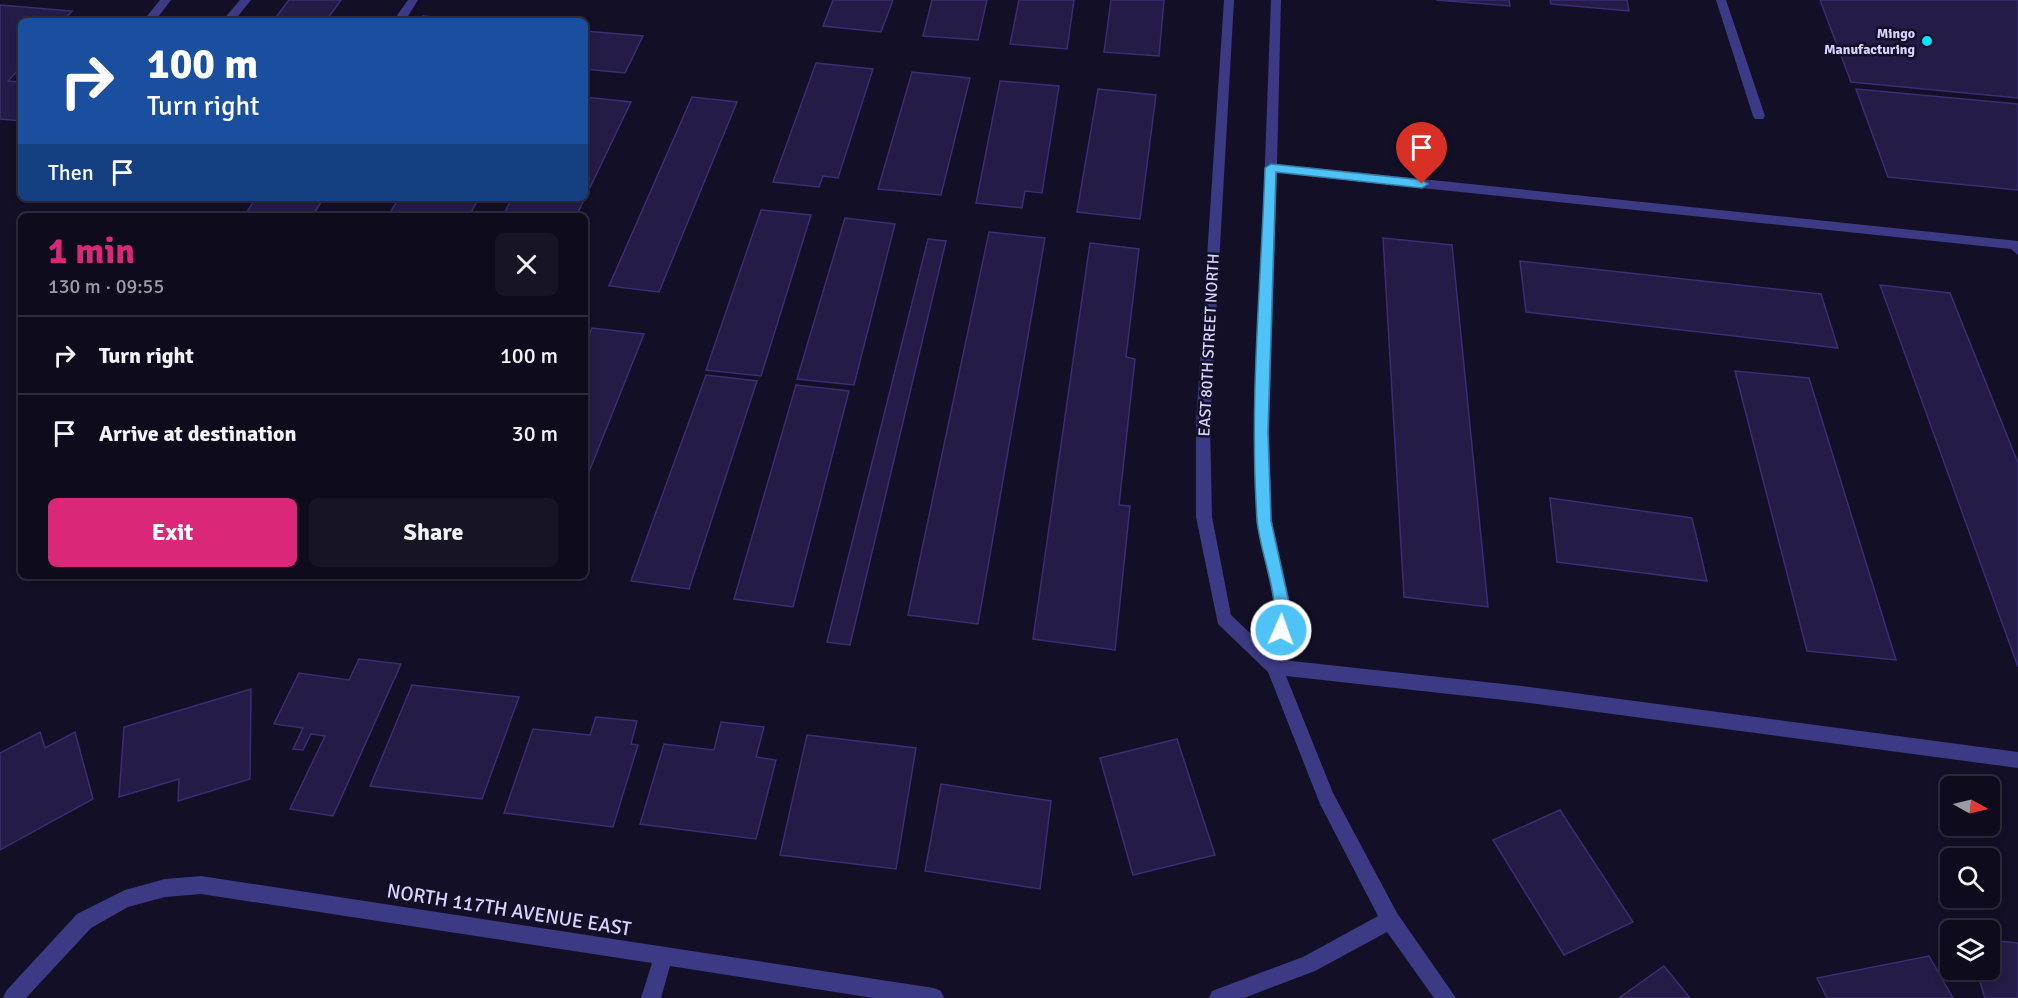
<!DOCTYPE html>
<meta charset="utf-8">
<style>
:root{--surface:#0e0b1c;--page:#171425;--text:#f1f3f6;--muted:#9b9ba3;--line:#2e2b3b;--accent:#db2777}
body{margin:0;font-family:Signika,sans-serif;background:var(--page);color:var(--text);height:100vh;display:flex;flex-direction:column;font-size:22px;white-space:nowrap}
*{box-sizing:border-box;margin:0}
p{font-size:20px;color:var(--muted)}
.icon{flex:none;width:33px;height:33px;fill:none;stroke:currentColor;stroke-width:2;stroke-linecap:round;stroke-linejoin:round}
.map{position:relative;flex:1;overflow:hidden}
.side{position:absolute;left:18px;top:213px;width:570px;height:366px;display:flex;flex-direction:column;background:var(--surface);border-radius:9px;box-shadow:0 3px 9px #0003,0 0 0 2px var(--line)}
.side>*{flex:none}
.hud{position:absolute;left:18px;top:18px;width:570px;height:183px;border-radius:9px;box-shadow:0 3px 9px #0003,0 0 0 2px var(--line);background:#1a4fa0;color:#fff;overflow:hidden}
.needle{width:39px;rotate:98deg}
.buttons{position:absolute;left:1940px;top:776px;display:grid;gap:12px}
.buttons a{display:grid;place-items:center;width:60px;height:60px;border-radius:9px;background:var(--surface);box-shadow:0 3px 9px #0003,0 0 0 2px var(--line);font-size:30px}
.pin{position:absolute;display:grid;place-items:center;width:51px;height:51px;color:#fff;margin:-62px -26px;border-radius:50% 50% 50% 0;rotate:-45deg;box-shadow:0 0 6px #0007}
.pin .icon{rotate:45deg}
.me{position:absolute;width:66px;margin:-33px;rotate:2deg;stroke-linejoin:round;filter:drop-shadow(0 0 4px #0008)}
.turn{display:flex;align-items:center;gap:21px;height:126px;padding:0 30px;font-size:27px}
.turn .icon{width:78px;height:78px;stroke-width:2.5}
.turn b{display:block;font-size:42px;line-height:51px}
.then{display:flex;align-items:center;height:57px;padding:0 30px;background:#0003;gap:12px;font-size:22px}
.round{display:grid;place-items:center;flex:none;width:63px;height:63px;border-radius:9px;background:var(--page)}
.overview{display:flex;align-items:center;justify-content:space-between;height:102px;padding:0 30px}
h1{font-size:36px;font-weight:700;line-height:45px;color:var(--accent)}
.primary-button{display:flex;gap:12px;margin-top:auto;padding:12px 30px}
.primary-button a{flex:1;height:69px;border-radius:9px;background:var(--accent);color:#fff;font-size:24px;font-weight:700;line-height:69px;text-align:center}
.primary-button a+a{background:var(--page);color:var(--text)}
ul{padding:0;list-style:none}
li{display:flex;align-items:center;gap:18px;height:78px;padding:0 30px;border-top:2px solid var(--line)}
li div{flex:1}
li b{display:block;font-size:22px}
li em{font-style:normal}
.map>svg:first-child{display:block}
</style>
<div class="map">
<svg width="2018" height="998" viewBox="0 0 2018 998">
<rect width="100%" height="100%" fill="#130f26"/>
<g fill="#241b47" stroke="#3b2d73" stroke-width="1.5">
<path d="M289,0H341L326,21H273Z"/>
<path d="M833,0H893L881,32L823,26Z"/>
<path d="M932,0H987L978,40L923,36Z"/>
<path d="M1019,0H1074L1067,49L1010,44Z"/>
<path d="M1111,0H1164L1159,56L1104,52Z"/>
<path d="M1436,0H1509L1510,6Z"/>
<path d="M1550,0H1627L1629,11L1551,4Z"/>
<path d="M1820,0H2018V98L1851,82Z"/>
<path d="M0,5L72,11L63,21H21V67L8,81L21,82V121L0,119Z"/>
<path d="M423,16L478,21H420Z"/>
<path d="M585,31L643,36L625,73L585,69Z"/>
<path d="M816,63L873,69L838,178L823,176L819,187L773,182Z"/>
<path d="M912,72L970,78L941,195L878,189Z"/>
<path d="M1000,81L1059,86L1042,193L1025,191L1022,208L976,203Z"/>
<path d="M1098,89L1156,95L1140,219L1077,212Z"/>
<path d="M1856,89L2018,104V190L1888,177Z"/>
<path d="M585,97L631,102L585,198Z"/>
<path d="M692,97L737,102L659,292L609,286Z"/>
<path d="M256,198H324L312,216H244Z"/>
<path d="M399,198H479L469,216H388Z"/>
<path d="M512,198H585L576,216H503Z"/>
<path d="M761,210L811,215L761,376L706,370Z"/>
<path d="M845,218L895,224L854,385L797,379Z"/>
<path d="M989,232L1045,238L978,624L908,615Z"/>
<path d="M1383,238L1452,245L1488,607L1404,597Z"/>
<path d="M928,239L946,241L850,645L827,642Z"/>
<path d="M1090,243L1139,249L1126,357L1135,359L1119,505L1130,506L1115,650L1033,639Z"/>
<path d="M1520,261L1821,294L1838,348L1526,312Z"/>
<path d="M1880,285L1950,293L2018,463V667Z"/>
<path d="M592,328L644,334L585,482V345Z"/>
<path d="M1735,371L1809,378L1896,660L1807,651Z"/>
<path d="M706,375L757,381L689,589L631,581Z"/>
<path d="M796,385L849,391L793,607L734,599Z"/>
<path d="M1550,498L1692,518L1707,581L1557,562Z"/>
<path d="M359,659L401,664L333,816L290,809L325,736L311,734L303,750L293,749L303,728L274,724L299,673L349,680Z"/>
<path d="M412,685L519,697L482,799L370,786Z"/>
<path d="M251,689L250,779L178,801L179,779L119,797L124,727Z"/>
<path d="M596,717L637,721L631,744L638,745L613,827L504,813L533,729L590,735Z"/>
<path d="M721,722L764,727L756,757L776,760L756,839L640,824L664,744L714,750Z"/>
<path d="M40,732L45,748L75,732L93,799L0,850V753Z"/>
<path d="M807,735L916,748L896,869L780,855Z"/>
<path d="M1177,739L1215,855L1133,875L1100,758Z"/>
<path d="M941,784L1051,801L1040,889L925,871Z"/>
<path d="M1560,810L1633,922L1564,955L1493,840Z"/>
<path d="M1989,940L2018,943V998H1985L1976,969H1989Z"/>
<path d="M1929,956L1953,998H1827L1817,978Z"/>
<path d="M1664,966L1690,998H1619Z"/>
</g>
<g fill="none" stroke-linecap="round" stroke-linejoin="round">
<g fill="#3d3a85" fill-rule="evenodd">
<path d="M160,0H171L155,21H143Z"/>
<path d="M240,0H251L234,21H222Z"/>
<path d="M408,0H418L405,21H393Z"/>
<path d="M1224,0H1234L1210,423L1212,517L1231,615L1269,651L1276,612L1256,521L1255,432L1271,0H1281L1277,164L2018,241V255L2011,249L1277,173L1269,432L1272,521L1292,612L1283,660L1522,686L2018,752V768L1522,702L1286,676L1333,793L1397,913L1456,998H1434L1387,932L1315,971L1244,998H1209L1212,991L1303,957L1378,916L1320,804L1268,672L1218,624L1196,517V423Z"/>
<path d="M1716,0H1726L1765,116L1763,119H1755L1753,116Z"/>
<path d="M201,876L934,988L941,991L944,998H873L670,966L661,998H641L652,963L201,894L165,897L128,907L91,928L26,998H3L6,991L77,914L125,890L165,879Z"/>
</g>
</g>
<path fill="#4fc3f7" stroke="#337fa1" stroke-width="1.5" d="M1271,164L1422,180L1428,184L1422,188L1276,172L1268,432L1271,521L1291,612L1288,630L1281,637L1273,630C1280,592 1260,556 1257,519C1249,403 1261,284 1265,168Z"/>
<circle fill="#00e5ff" stroke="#130f26" stroke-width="2" cx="1927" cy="41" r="6"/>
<g text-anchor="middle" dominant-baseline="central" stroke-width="5" stroke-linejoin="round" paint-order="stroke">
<g font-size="14" font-weight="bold" fill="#d9d4ff" stroke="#130f26" text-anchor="end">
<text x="1915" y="33">Mingo<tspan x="1915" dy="16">Manufacturing</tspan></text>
</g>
<g font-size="16" fill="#d9d4ff" stroke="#130f26">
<text transform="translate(1209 345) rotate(-87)">EAST 80TH STREET NORTH</text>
</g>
<g font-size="20" fill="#d9d4ff" stroke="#130f26">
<text transform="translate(509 910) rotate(9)">NORTH 117TH AVENUE EAST</text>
</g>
</g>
</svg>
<div class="buttons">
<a><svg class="needle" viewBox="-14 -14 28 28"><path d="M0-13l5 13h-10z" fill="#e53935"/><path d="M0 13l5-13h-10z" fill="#9b9ba3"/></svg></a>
<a><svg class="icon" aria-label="search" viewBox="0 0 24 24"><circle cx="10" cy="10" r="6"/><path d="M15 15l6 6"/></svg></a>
<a><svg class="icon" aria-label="layers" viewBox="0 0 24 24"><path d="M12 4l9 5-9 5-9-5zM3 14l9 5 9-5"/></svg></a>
</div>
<div class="pin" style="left:1422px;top:184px;background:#d93025"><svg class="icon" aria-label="arrive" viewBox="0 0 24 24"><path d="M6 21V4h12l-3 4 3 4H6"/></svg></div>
<svg class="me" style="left:1281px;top:630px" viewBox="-20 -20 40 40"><circle r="17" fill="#4fc3f7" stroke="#fff" stroke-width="3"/><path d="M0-11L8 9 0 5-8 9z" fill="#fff"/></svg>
<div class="hud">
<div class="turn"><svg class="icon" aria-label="right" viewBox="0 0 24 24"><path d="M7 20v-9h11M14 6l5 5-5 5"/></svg><div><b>100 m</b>Turn right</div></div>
<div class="then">Then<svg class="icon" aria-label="arrive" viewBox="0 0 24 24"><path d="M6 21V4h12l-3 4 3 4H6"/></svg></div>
</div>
<section class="side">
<div class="overview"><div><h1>1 min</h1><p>130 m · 09:55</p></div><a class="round"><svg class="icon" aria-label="close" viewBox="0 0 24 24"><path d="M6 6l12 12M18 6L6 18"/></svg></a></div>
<ul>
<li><svg class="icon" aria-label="right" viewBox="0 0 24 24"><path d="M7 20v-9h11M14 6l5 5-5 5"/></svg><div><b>Turn right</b></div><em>100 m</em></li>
<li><svg class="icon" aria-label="arrive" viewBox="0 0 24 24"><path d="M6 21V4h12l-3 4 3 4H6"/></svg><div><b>Arrive at destination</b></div><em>30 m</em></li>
</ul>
<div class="primary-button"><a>Exit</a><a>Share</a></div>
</section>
</div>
